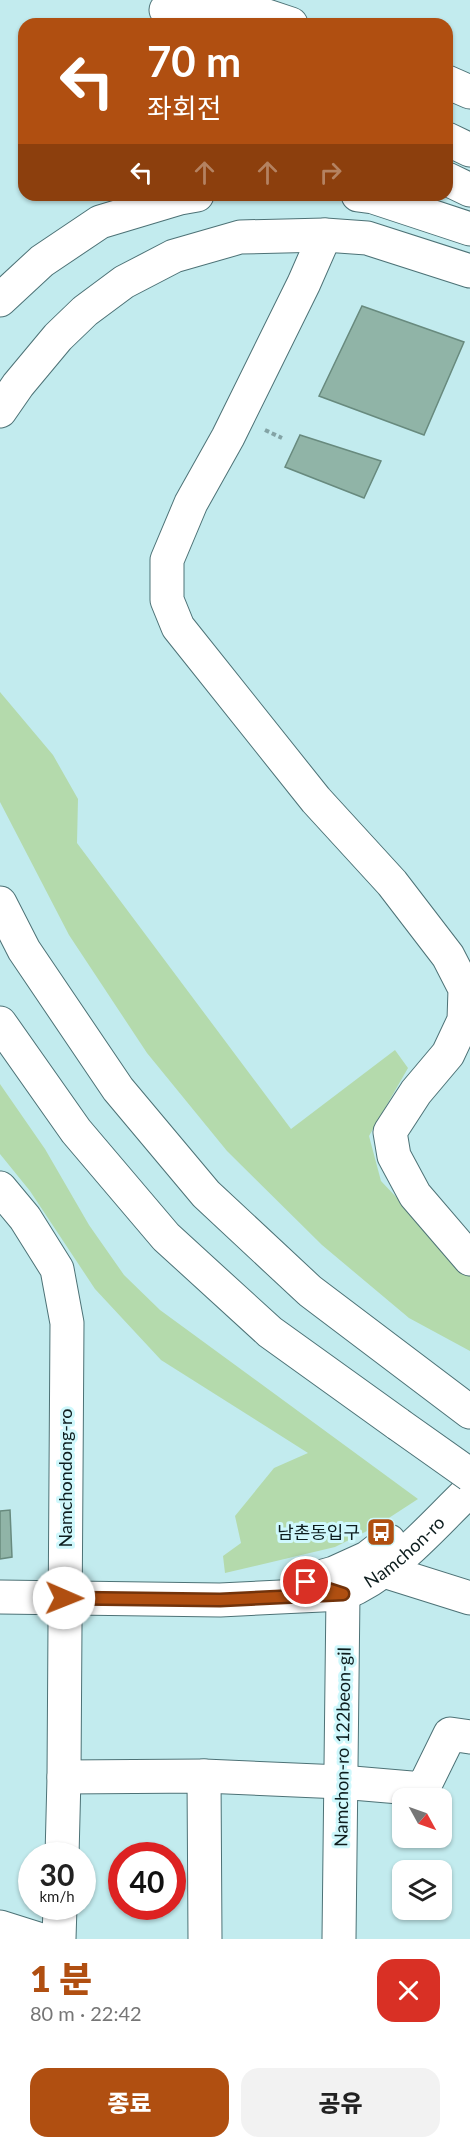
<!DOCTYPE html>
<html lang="ko">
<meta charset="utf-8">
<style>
:root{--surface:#fff;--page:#f2f2f2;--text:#222;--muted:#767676;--accent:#b04f11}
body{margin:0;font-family:Lato,"Noto Sans KR",sans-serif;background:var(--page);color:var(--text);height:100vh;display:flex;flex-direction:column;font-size:22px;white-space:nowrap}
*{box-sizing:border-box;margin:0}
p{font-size:20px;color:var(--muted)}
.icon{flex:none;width:33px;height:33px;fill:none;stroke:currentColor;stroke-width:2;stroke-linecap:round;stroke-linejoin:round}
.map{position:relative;height:1939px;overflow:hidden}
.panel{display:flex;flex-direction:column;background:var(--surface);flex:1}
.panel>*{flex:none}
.top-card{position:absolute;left:18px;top:18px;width:435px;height:183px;border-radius:18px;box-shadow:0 2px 4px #0004;background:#b04f11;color:#fff;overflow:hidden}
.needle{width:39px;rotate:130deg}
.controls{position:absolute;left:392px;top:1788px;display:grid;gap:12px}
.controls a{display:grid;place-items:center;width:60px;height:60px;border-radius:12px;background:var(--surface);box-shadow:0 2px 4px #0004;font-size:30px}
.speed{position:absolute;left:18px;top:1842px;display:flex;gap:12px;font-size:30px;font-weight:700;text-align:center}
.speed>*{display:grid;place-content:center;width:78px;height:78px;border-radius:50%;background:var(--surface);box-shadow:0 2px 4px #0004;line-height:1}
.speed small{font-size:15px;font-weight:400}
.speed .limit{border:9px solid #d22;background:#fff;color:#111}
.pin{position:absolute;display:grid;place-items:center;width:51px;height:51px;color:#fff;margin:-26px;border:3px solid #fff;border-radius:50%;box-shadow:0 2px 6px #0007}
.me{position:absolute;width:66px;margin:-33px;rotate:91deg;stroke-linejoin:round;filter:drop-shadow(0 0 4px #0008)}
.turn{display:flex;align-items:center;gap:21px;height:126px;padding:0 30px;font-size:27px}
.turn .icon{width:78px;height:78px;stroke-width:2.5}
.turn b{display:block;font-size:42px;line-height:51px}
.lanes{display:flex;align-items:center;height:57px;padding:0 30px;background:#0003;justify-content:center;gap:30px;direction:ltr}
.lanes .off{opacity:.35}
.round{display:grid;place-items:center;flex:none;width:63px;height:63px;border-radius:18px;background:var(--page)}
.headline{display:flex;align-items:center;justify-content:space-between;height:102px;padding:0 30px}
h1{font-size:36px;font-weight:800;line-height:45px;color:var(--accent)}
.button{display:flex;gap:12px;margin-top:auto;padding:12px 30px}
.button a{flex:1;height:69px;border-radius:18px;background:var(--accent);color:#fff;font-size:24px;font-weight:800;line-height:69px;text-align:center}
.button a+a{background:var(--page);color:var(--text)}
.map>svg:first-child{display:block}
</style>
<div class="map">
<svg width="470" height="1939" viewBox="0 0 470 1939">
<rect width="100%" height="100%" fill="#c2ebee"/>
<g fill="#b4daac">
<path d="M0,692L53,755L78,799L77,843L291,1129L395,1050L408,1068L369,1136L381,1181L470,1275V1351L409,1318L322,1245L227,1151L147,1053L69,935L0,802Z"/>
<path d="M0,1084L45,1149L89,1225L124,1275L160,1310L418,1499L375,1527L335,1547L225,1573L223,1556L241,1543L235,1516L274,1468L308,1453L161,1360L95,1289L30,1191L0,1154Z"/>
</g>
<g fill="#90b4a7" stroke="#688a7e" stroke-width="1.5">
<path d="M362,306L464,342L424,435L319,396Z"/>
<path d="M300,435L381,461L364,498L285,467Z"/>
<path d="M10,1510L12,1557L0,1559V1511Z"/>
</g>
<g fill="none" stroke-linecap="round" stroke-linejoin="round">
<g stroke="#4d7276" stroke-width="35">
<g id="minor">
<path d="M325,235L304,283L228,437L191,503L167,560V600L178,627L316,800L392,883L448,956L465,989L464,1020L448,1054L416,1092L390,1132L394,1156L415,1195L470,1259"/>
<path d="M0,411L18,385L58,337L85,311L124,282L174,256L240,237L325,235L367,238L470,271"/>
<path d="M0,1188L25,1218L57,1269L67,1323L64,1777L62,1856"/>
<path d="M371,1561L384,1571L470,1598"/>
<path d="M298,1583L334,1573L367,1558L389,1541"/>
<path d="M322,1587L343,1594L339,1939"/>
<path id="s1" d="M0,1597L220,1600L343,1594C394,1573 431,1527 470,1490"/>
<path d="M204,1776L205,1939"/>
<path d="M64,1777L204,1776L341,1782L423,1789L450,1734L470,1737"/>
<path d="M0,1927L38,1939"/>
<path d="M59,1939L60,1906"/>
</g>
</g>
<g stroke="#4d7276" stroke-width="35">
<g id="major">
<path d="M166,10L255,12L291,24"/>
<path d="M447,82L470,92"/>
<path d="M447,139L470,150"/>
<path d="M447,179L470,190"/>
</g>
</g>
<g stroke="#4d7276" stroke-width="35">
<g id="highway">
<path d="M358,195L373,197L470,229"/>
<path d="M0,300L42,261L100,222L180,198L197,195"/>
<path d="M0,903L24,950L118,1089L206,1194L310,1291L470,1412"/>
<path d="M0,1023L76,1131L166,1237L270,1332L398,1424"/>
</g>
</g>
<path stroke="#83a3a5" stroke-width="4" stroke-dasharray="4.5 3" stroke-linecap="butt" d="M265,430L282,438"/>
<use href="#minor" stroke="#fff" stroke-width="33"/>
<use href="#major" stroke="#fff" stroke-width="33"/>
<use href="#highway" stroke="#fff" stroke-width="33"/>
<g stroke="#4d7276" stroke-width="35" stroke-linecap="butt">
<path id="highway-bridge" d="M398,1424L470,1475"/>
</g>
<use href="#highway-bridge" stroke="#fff" stroke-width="33"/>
</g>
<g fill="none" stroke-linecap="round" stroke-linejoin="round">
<g stroke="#72330b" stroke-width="15">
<path id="route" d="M64,1598L220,1600L343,1594L306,1582"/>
</g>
<use href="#route" stroke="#b04f11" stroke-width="10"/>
</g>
<defs>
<g id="bus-square" transform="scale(1.5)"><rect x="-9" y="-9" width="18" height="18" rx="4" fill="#b04f11" stroke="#cff8fc"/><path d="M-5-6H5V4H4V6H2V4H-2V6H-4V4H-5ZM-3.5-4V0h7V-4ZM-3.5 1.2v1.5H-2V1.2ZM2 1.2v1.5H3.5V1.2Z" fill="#fff"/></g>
</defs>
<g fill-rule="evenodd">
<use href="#bus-square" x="381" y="1532"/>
</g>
<g text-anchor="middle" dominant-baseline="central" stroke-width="6" stroke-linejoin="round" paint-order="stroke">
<g font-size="18" fill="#0d1d1e" stroke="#cff8fc">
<text transform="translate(65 1478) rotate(-90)">Namchondong-ro</text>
<text stroke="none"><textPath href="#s1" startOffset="418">Namchon-ro</textPath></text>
<text transform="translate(342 1747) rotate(-89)">Namchon-ro 122beon-gil</text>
</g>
<g font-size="18" fill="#0d1d1e" stroke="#cff8fc" text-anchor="end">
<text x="360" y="1532">남촌동입구</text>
</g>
</g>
</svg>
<div class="controls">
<a><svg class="needle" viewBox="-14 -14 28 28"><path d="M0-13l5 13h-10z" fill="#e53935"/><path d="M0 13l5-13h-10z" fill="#767676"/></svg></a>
<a><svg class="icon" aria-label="layers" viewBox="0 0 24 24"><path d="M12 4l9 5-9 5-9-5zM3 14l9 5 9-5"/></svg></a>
</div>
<div class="speed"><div>30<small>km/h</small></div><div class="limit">40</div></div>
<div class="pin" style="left:306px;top:1582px;background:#d93025"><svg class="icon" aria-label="arrive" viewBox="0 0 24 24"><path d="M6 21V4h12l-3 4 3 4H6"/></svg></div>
<svg class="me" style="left:64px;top:1598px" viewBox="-20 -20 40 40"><circle r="19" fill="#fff"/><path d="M0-13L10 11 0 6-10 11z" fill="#b04f11"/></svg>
<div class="top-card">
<div class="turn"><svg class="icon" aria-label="left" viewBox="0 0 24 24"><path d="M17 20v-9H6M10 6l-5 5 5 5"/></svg><div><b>70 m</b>좌회전</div></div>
<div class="lanes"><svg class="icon" aria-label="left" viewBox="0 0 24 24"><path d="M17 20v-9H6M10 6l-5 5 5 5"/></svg><svg class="icon off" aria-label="ahead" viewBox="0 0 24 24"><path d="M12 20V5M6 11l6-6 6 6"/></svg><svg class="icon off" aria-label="ahead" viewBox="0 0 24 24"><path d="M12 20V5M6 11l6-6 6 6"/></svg><svg class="icon off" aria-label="right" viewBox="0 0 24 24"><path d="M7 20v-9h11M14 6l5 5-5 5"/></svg></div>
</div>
</div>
<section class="panel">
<div class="headline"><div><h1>1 분</h1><p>80 m · 22:42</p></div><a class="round" style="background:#d93025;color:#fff"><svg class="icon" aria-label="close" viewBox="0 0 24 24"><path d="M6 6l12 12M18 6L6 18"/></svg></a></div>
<div class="button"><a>종료</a><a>공유</a></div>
</section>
